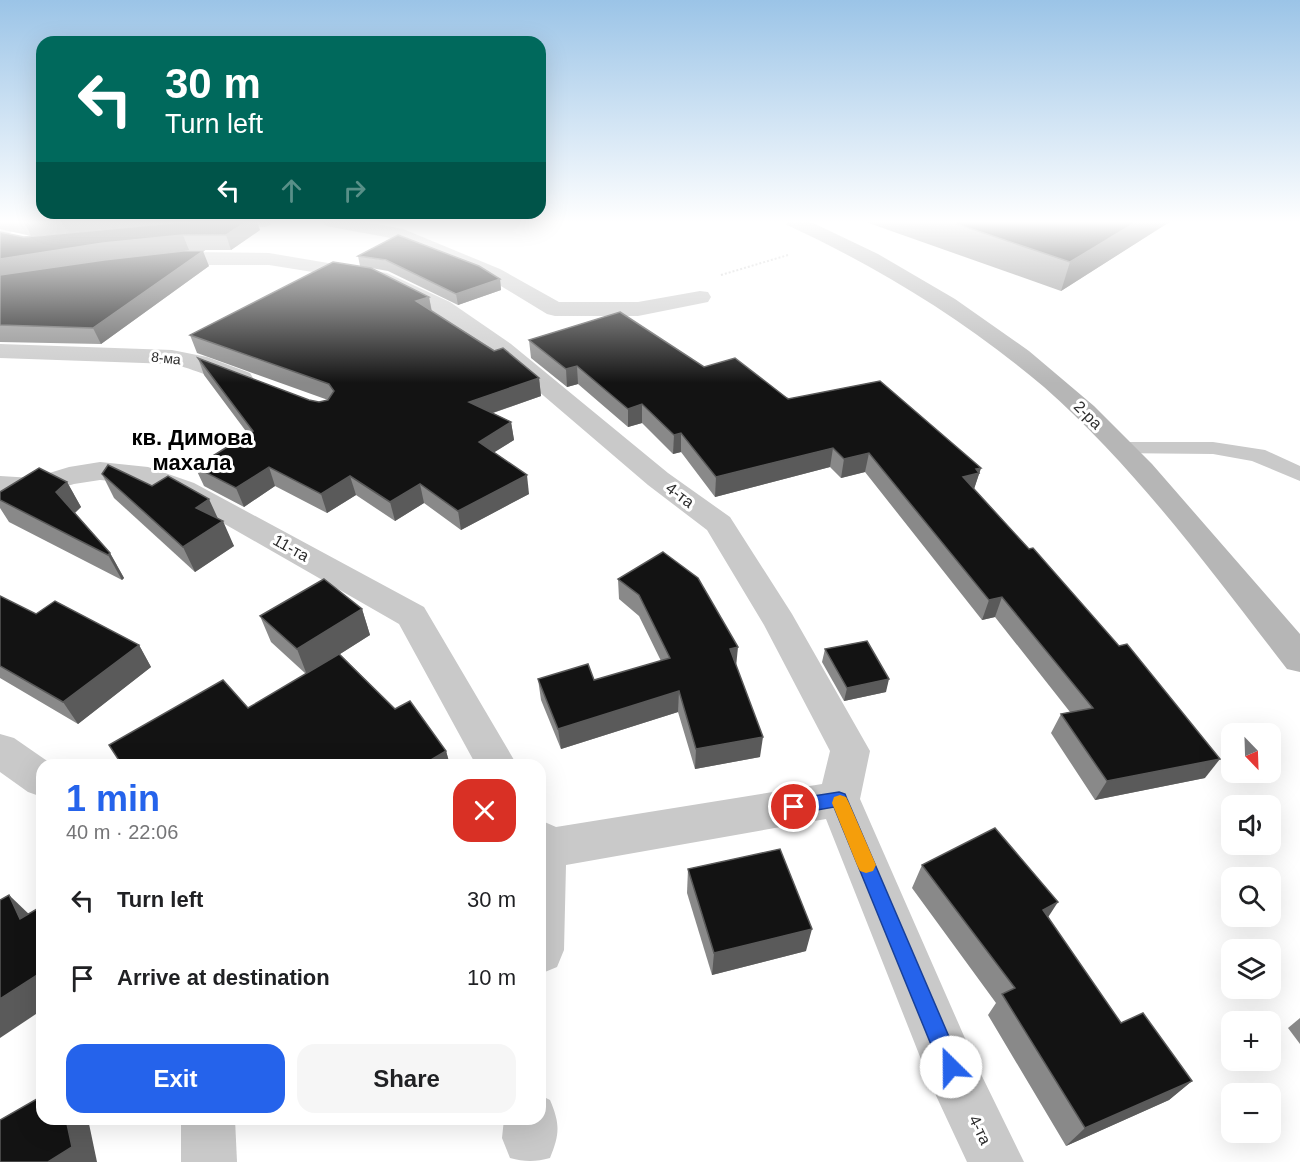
<!DOCTYPE html>
<meta charset="utf-8">
<style>
:root{--surface:#fff;--page:#f6f6f6;--text:#202124;--muted:#757577;--accent:#2563eb}
body{margin:0;font-family:Helvetica,sans-serif;background:var(--page);color:var(--text);height:100vh;display:flex;flex-direction:column;font-size:22px;white-space:nowrap}
*{box-sizing:border-box;margin:0}
p{font-size:20px;color:var(--muted)}
.icon{flex:none;width:33px;height:33px;fill:none;stroke:currentColor;stroke-width:2;stroke-linecap:round;stroke-linejoin:round}
.map{position:relative;flex:1;overflow:hidden}
.details{position:absolute;left:36px;top:759px;width:510px;height:366px;display:flex;flex-direction:column;background:var(--surface);border-radius:18px;box-shadow:0 6px 24px #0002}
.details>*{flex:none}
.guide{position:absolute;left:36px;top:36px;width:510px;height:183px;border-radius:18px;box-shadow:0 6px 24px #0002;background:#00695c;color:#fff;overflow:hidden}
.needle{width:39px;rotate:157deg}
.controls{position:absolute;left:1221px;top:723px;display:grid;gap:12px}
.controls a{display:grid;place-items:center;width:60px;height:60px;border-radius:12px;background:var(--surface);box-shadow:0 6px 24px #0002;font-size:30px}
.pin{position:absolute;display:grid;place-items:center;width:51px;height:51px;color:#fff;margin:-26px;border:3px solid #fff;border-radius:50%;box-shadow:0 2px 6px #0007}
.me{position:absolute;width:66px;margin:-33px;rotate:337deg;stroke-linejoin:round;filter:drop-shadow(0 0 4px #0008)}
.turn{display:flex;align-items:center;gap:21px;height:126px;padding:0 30px;font-size:27px}
.turn .icon{width:78px;height:78px;stroke-width:2.5}
.turn b{display:block;font-size:42px;line-height:51px}
.lanes{display:flex;align-items:center;height:57px;padding:0 30px;background:#0003;justify-content:center;gap:30px;direction:ltr}
.lanes .off{opacity:.35}
.round{display:grid;place-items:center;flex:none;width:63px;height:63px;border-radius:18px;background:var(--page)}
.summary{display:flex;align-items:center;justify-content:space-between;height:102px;padding:0 30px}
h1{font-size:36px;font-weight:800;line-height:45px;color:var(--accent)}
.primary-button{display:flex;gap:12px;margin-top:auto;padding:12px 30px}
.primary-button a{flex:1;height:69px;border-radius:18px;background:var(--accent);color:#fff;font-size:24px;font-weight:800;line-height:69px;text-align:center}
.primary-button a+a{background:var(--page);color:var(--text)}
ul{padding:0;list-style:none}
li{display:flex;align-items:center;gap:18px;height:78px;padding:0 30px}
li div{flex:1}
li b{display:block;font-size:22px}
li em{font-style:normal}
.map>svg:first-child{display:block}
</style>
<div class="map">
<svg width="1300" height="1162" viewBox="0 0 1300 1162">
<rect width="100%" height="100%" fill="#fff"/>
<g fill="none" stroke-linecap="round" stroke-linejoin="round">
<path stroke="#c9c9c9" stroke-width="2" stroke-dasharray="2 2" stroke-linecap="butt" d="M721,275L788,255"/>
<path fill="#c9c9c9" fill-rule="evenodd" d="M1120,442H1213L1265,450L1300,466V481L1252,461L1213,454L1112,453L1109,448L1112,443Z"/>
<g fill="#c9c9c9" fill-rule="evenodd">
<path d="M1,221H20L7,237L0,239Z"/>
<path d="M206,221H273L271,225L264,227L212,231L205,229L203,225Z"/>
<path d="M322,221H360L403,229L500,269L559,302H638L700,291L708,292L711,297L708,302L638,316H555L547,314L486,277L391,238L331,227L324,225Z"/>
<path d="M189,252L269,253L387,273L450,302L511,344L668,473L730,517L792,614L870,751L860,799L978,1068L1024,1162H967L932,1087L826,819L566,865L564,950L557,967L540,974V820L556,827L822,784L830,751L764,625L707,530L648,485L495,354L434,312L375,282L269,265H155L152,261L155,257Z"/>
<path d="M0,344L172,350L207,357L250,373L253,378L250,383C231,388 194,368 172,364L0,358Z"/>
<path d="M100,462L148,467L194,483L424,607L517,765H476L399,624L174,495L143,484L100,480L74,484L35,496L0,494V476L33,478L69,467Z"/>
<path d="M0,734L14,738L53,765H42V797L28,792L0,772Z"/>
<path d="M540,1095L550,1100C560,1124 560,1133 550,1158C536,1162 524,1162 510,1158L502,1138L504,1119H540Z"/>
<path d="M181,1119H235L237,1162H181Z"/>
</g>
<path fill="#b6b6b6" fill-rule="evenodd" d="M785,221H809L878,254L955,299L1029,351L1094,406L1152,464L1300,634V672L1287,669C1211,571 1137,469 1044,387C966,321 880,268 787,225Z"/>
</g>
<g fill="#898989">
<path d="M0,221H192L31,236L0,229Z"/>
<path d="M863,221H1171L1061,291Z"/>
<path d="M260,230L231,250H189L105,260L209,266L101,344L0,342V232L24,237Z"/>
<path d="M358,256L500,279L501,290L458,305L388,271L360,266Z"/>
<path d="M429,297L432,311L539,378L541,396L493,413L511,422L514,440L494,452L529,494L461,530L424,503L395,521L356,495L327,513L275,486L244,507L204,486L195,467L248,434L204,375L198,358L309,400L319,402L328,400L197,353L190,335Z"/>
<path d="M529,340L704,367L981,468L974,489L1205,778L1095,800L1051,733L1061,714L1070,712L995,617L982,620L865,472L841,478L830,467L715,497L681,452L673,454L642,423L628,427L578,384L567,387L531,358Z"/>
<path d="M102,474L217,518L234,546L195,572L114,498Z"/>
<path d="M67,482L81,507L75,513L110,553L124,578L122,580L9,522L0,508V492Z"/>
<path d="M618,579L736,667L760,757L695,769L678,712L561,749L541,700L538,679L594,680L661,661L639,616L619,599Z"/>
<path d="M0,596L36,614L139,645L151,667L78,724L0,678Z"/>
<path d="M362,609L370,635L340,654L395,709L446,751L450,765H122L248,708L306,674L271,642L260,616Z"/>
<path d="M825,649L886,692L844,701L822,662Z"/>
<path d="M922,865L1048,918L1121,1023L1192,1081L1169,1100L1066,1146L988,1015L996,1003L912,888Z"/>
<path d="M688,869L806,951L712,975L687,893Z"/>
<path d="M1300,1018V1044L1288,1028Z"/>
</g>
<g fill="#5a5a5a">
<path d="M24,221H192L31,236Z"/>
<path d="M247,221H257L260,230L231,250L226,235Z"/>
<path d="M1138,221H1171L1061,291L1070,262Z"/>
<path d="M183,235L189,250L110,259L0,276V259L103,243Z"/>
<path d="M203,251L209,266L101,344L93,328Z"/>
<path d="M500,279L501,290L458,305L456,294Z"/>
<path d="M429,297L432,314L416,301Z"/>
<path d="M577,366L578,384L567,387L566,369Z"/>
<path d="M539,378L541,396L472,420L469,402Z"/>
<path d="M642,404V423L628,427V409Z"/>
<path d="M511,422L514,440L482,460L479,442Z"/>
<path d="M681,433V452L673,454L674,435Z"/>
<path d="M833,448L830,467L715,497L716,477Z"/>
<path d="M869,453L865,472L841,478L844,459Z"/>
<path d="M269,467L275,486L244,507L236,488Z"/>
<path d="M981,468L973,492L963,477L976,469Z"/>
<path d="M527,475L529,494L461,530L458,511Z"/>
<path d="M350,476L356,495L327,513L321,494Z"/>
<path d="M67,482L81,507L70,517L56,492Z"/>
<path d="M420,484L424,503L395,521L390,502Z"/>
<path d="M209,499L220,523L223,521L234,546L195,572L183,547L196,508Z"/>
<path d="M110,553L124,578L122,580L108,555Z"/>
<path d="M1002,597L995,617L982,620L989,600Z"/>
<path d="M362,609L370,635L307,675L297,649Z"/>
<path d="M139,645L151,667L78,724L63,702Z"/>
<path d="M738,647L736,667L730,649Z"/>
<path d="M889,679L886,692L844,701L847,688Z"/>
<path d="M679,691L678,712L561,749L558,729Z"/>
<path d="M763,737L760,757L695,769L696,749Z"/>
<path d="M446,751L450,765H430L429,761Z"/>
<path d="M1220,759L1205,778L1095,800L1107,781Z"/>
<path d="M9,895L33,918L20,919Z"/>
<path d="M1058,902L1043,925V910Z"/>
<path d="M812,929L806,951L712,975L714,953Z"/>
<path d="M42,972V1010L0,1038V999Z"/>
<path d="M1192,1081L1169,1100L1066,1146L1085,1128Z"/>
<path d="M66,1119H88L97,1162H48Z"/>
</g>
<g fill="#131313" stroke="#5a5a5a" stroke-width="1.5">
<path d="M195,221H247L226,235H183L103,243L0,259V232L24,237Z"/>
<path d="M948,221H1138L1070,262Z"/>
<path d="M398,235L479,266L500,279L456,294L386,260L358,256Z"/>
<path d="M183,251H203L93,328L0,325V275L104,260Z"/>
<path d="M333,262L371,268L429,297L416,301L494,351L503,348L539,378L469,402L511,422L479,442L527,475L458,511L420,484L390,502L350,476L321,494L269,467L236,488L195,467L253,431L198,358L309,400L319,402L328,400L334,391L329,384L190,335Z"/>
<path d="M620,312L704,367L735,358L788,399L880,381L981,468L976,469L979,473L963,477L1029,549L1033,548L1119,646L1127,644L1220,759L1107,781L1061,714L1093,708L1002,597L989,600L869,453L844,459L833,448L716,477L681,433L674,435L642,404L628,409L577,366L566,369L529,340Z"/>
<path d="M108,465L152,486L168,476L209,499L196,508L223,521L183,547L102,474Z"/>
<path d="M39,468L67,482L56,492L110,553L108,555L0,500V492Z"/>
<path d="M663,552L698,578L738,647L730,649L763,737L696,749L679,691L558,729L538,679L588,664L594,680L670,658L639,595L618,579Z"/>
<path d="M324,579L362,609L297,649L260,616Z"/>
<path d="M0,596L36,614L55,601L139,645L63,702L0,666Z"/>
<path d="M867,641L889,679L847,688L825,649Z"/>
<path d="M339,654L395,709L410,701L446,751L429,761L431,765H122L109,745L223,680L248,708Z"/>
<path d="M995,828L1058,902L1043,910L1121,1023L1143,1013L1192,1081L1085,1128L1002,994L1015,988L922,865Z"/>
<path d="M780,849L812,929L714,953L688,869Z"/>
<path d="M9,895L20,919L42,906V972L0,999V900Z"/>
<path d="M42,1096V1119H66L72,1147L48,1162H0V1120Z"/>
</g>
<linearGradient id="sky" x2="0" y2="1"><stop stop-color="#9bc4e7"/><stop offset="0.58" stop-color="#fff"/><stop offset="1" stop-color="#fff" stop-opacity="0"/></linearGradient>
<rect width="1300" height="383" fill="url(#sky)"/>
<path fill="#2563eb" stroke="#184099" stroke-width="1.5" d="M839,792L845,794L847,799L962,1067L959,1074L951,1078L943,1074L834,807L794,814L788,812L785,807L788,801L794,799Z"/>
<path fill="#f59e0b" d="M840,795L846,797L849,803L876,865L873,871L866,873L860,871L857,865L832,803L834,797Z"/>
<g text-anchor="middle" dominant-baseline="central" stroke-width="6" stroke-linejoin="round" paint-order="stroke">
<g font-size="14" fill="#2c2c2c" stroke="#fff">
<text transform="translate(166 358) rotate(6)">8-ма</text>
</g>
<g font-size="16" fill="#2c2c2c" stroke="#fff">
<text transform="translate(1088 415) rotate(45)">2-ра</text>
<text transform="translate(680 495) rotate(37)">4-та</text>
<text transform="translate(291 548) rotate(29)">11-та</text>
<text transform="translate(980 1130) rotate(64)">4-та</text>
</g>
<g font-size="22" font-weight="bold" fill="#000" stroke="#fff">
<text x="192" y="437">кв. Димова<tspan x="192" dy="25">махала</tspan></text>
</g>
</g>
</svg>
<div class="controls">
<a><svg class="needle" viewBox="-14 -14 28 28"><path d="M0-13l5 13h-10z" fill="#e53935"/><path d="M0 13l5-13h-10z" fill="#757577"/></svg></a>
<a><svg class="icon" aria-label="sound" viewBox="0 0 24 24"><path d="M4 9h4l5-4v14l-5-4H4zM17 9q2 3 0 6"/></svg></a>
<a><svg class="icon" aria-label="search" viewBox="0 0 24 24"><circle cx="10" cy="10" r="6"/><path d="M15 15l6 6"/></svg></a>
<a><svg class="icon" aria-label="layers" viewBox="0 0 24 24"><path d="M12 4l9 5-9 5-9-5zM3 14l9 5 9-5"/></svg></a>
<a>+</a>
<a>−</a>
</div>
<div class="pin" style="left:794px;top:807px;background:#d93025"><svg class="icon" aria-label="arrive" viewBox="0 0 24 24"><path d="M6 21V4h12l-3 4 3 4H6"/></svg></div>
<svg class="me" style="left:951px;top:1067px" viewBox="-20 -20 40 40"><circle r="19" fill="#fff"/><path d="M0-13L10 11 0 6-10 11z" fill="#2563eb"/></svg>
<div class="guide">
<div class="turn"><svg class="icon" aria-label="left" viewBox="0 0 24 24"><path d="M17 20v-9H6M10 6l-5 5 5 5"/></svg><div><b>30 m</b>Turn left</div></div>
<div class="lanes"><svg class="icon" aria-label="left" viewBox="0 0 24 24"><path d="M17 20v-9H6M10 6l-5 5 5 5"/></svg><svg class="icon off" aria-label="ahead" viewBox="0 0 24 24"><path d="M12 20V5M6 11l6-6 6 6"/></svg><svg class="icon off" aria-label="right" viewBox="0 0 24 24"><path d="M7 20v-9h11M14 6l5 5-5 5"/></svg></div>
</div>
<section class="details">
<div class="summary"><div><h1>1 min</h1><p>40 m · 22:06</p></div><a class="round" style="background:#d93025;color:#fff"><svg class="icon" aria-label="close" viewBox="0 0 24 24"><path d="M6 6l12 12M18 6L6 18"/></svg></a></div>
<ul>
<li><svg class="icon" aria-label="left" viewBox="0 0 24 24"><path d="M17 20v-9H6M10 6l-5 5 5 5"/></svg><div><b>Turn left</b></div><em>30 m</em></li>
<li><svg class="icon" aria-label="arrive" viewBox="0 0 24 24"><path d="M6 21V4h12l-3 4 3 4H6"/></svg><div><b>Arrive at destination</b></div><em>10 m</em></li>
</ul>
<div class="primary-button"><a>Exit</a><a>Share</a></div>
</section>
</div>
